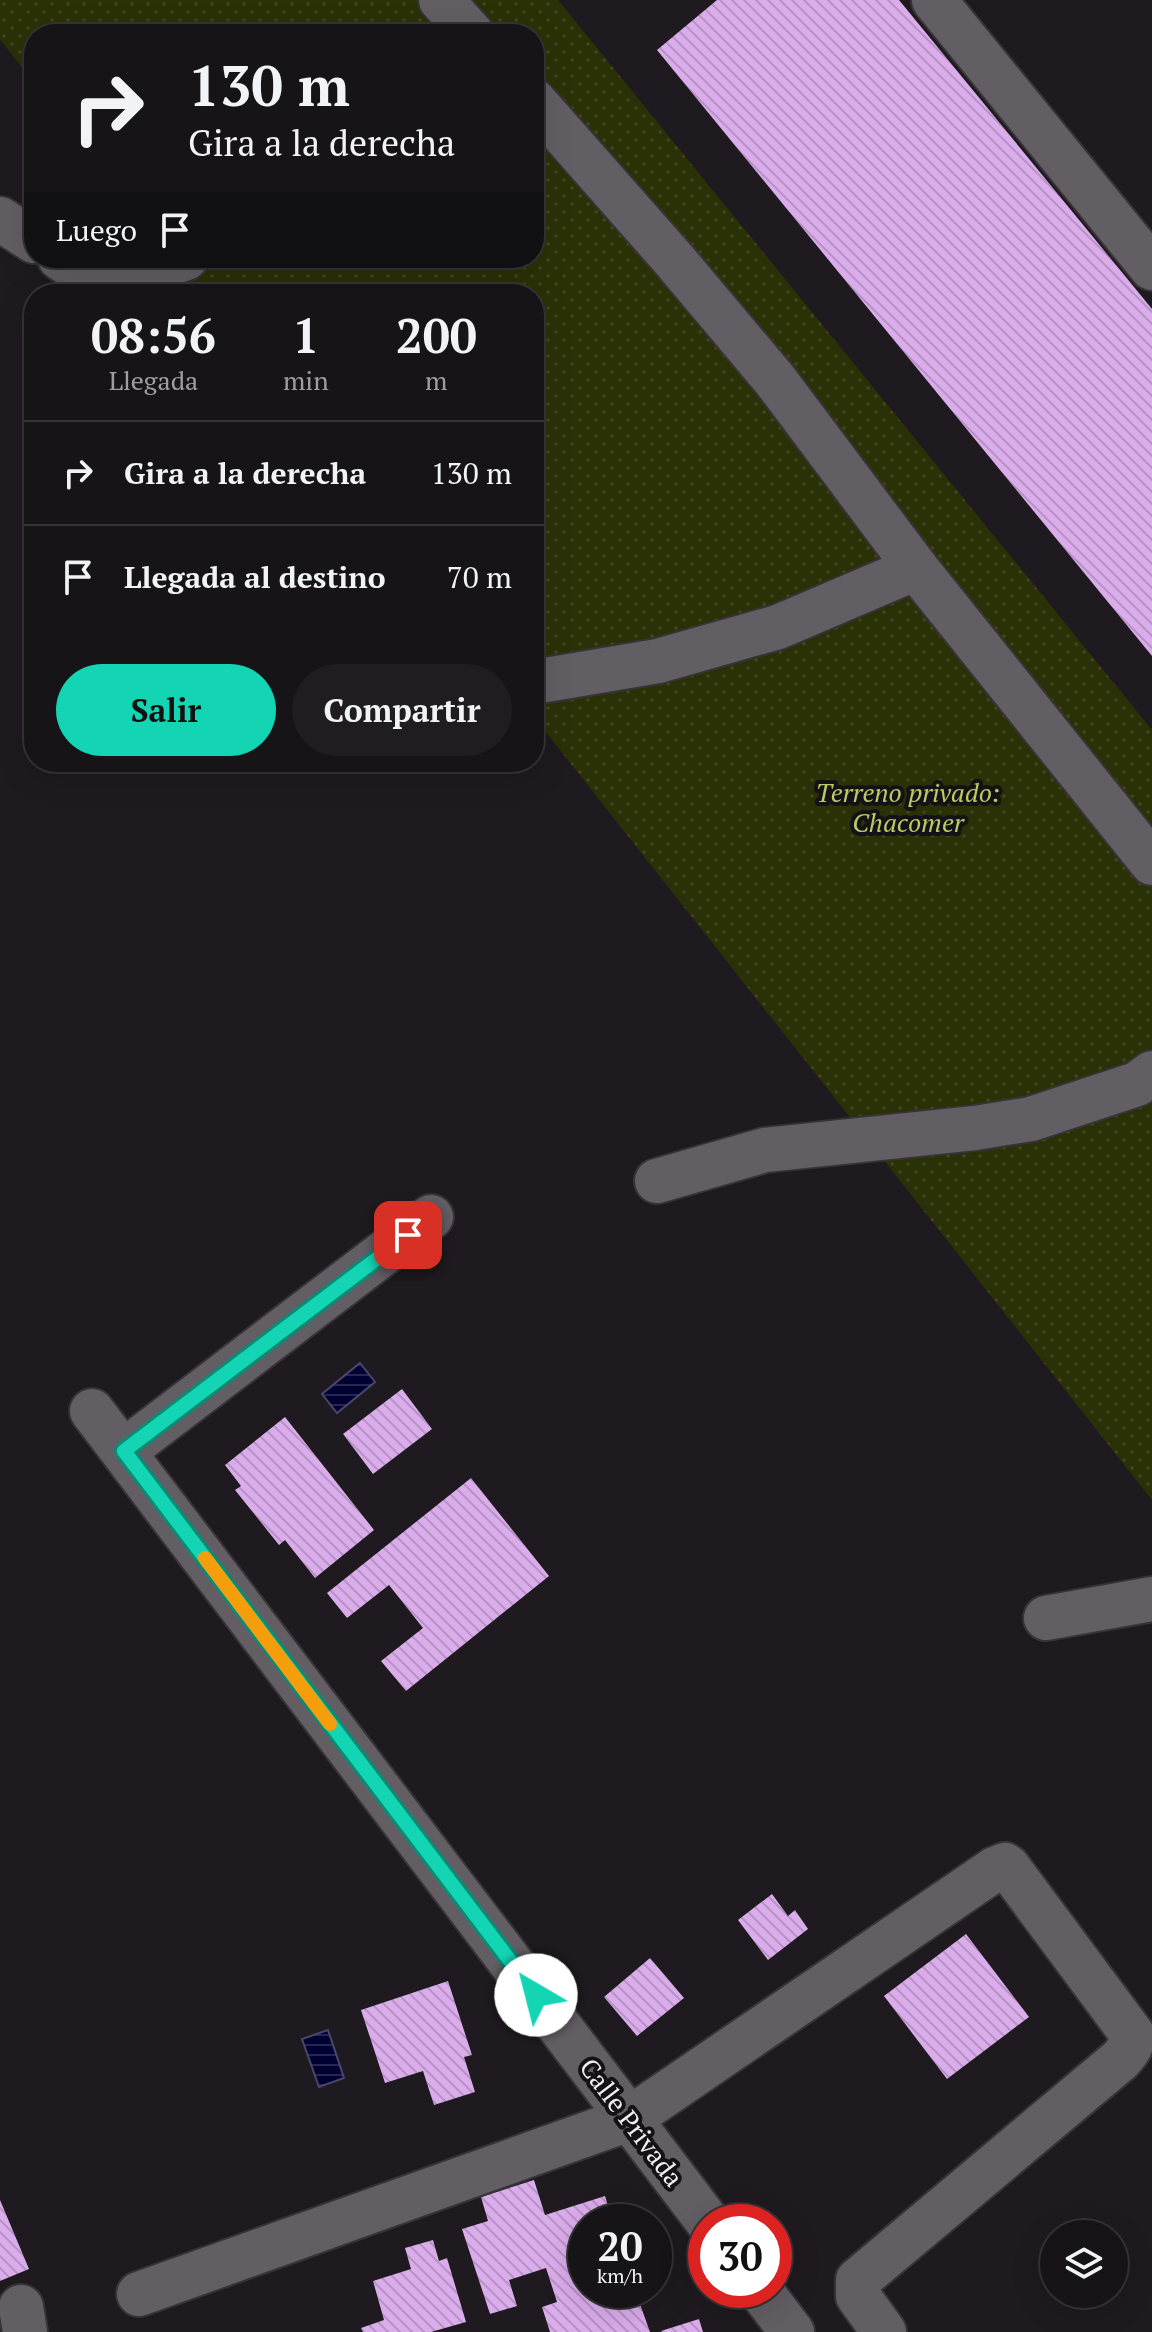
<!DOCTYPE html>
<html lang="es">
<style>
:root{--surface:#161417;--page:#1f1d20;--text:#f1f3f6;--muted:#9e9ea1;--line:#353336;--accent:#13d5b3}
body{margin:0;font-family:"PT Serif",serif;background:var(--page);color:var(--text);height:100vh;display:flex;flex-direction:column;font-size:30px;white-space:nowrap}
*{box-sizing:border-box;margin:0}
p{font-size:26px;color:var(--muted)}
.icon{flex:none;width:44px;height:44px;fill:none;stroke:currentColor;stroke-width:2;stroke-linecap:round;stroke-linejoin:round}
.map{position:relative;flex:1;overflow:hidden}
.panel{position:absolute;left:24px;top:284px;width:520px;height:488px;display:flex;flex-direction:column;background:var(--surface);border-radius:32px;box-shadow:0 8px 32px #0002,0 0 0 2px var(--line)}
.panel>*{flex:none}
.top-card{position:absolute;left:24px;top:24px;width:520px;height:244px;border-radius:32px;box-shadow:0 8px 32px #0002,0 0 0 2px var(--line);background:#161417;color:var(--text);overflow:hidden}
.fabs{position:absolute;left:1040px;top:2220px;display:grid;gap:16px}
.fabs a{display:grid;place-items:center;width:88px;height:88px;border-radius:50%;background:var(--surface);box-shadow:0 8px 32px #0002,0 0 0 2px var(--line);font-size:40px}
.speed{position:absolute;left:568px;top:2204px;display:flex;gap:16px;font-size:40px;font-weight:700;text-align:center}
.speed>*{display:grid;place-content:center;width:104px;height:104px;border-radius:50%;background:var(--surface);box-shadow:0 8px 32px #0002,0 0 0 2px var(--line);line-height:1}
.speed small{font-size:20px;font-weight:400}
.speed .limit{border:12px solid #d22;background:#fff;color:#111}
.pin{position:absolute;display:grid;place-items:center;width:68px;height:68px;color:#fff;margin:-34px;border-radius:16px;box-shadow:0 4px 12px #0006}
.me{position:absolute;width:88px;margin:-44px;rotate:323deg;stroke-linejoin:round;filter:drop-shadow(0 0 6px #0008)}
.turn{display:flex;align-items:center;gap:28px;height:168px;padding:0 32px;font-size:36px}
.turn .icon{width:104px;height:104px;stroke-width:2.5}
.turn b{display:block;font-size:56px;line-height:68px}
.then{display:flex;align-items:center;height:76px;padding:0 32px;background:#0003;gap:16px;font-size:30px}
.eta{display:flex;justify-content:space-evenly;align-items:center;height:136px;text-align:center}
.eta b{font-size:48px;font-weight:600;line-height:56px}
.cta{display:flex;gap:16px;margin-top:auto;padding:16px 32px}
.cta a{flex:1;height:92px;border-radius:48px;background:var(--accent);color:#111;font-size:32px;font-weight:600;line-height:92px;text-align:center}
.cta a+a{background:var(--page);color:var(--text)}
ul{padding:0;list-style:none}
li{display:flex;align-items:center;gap:24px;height:104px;padding:0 32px;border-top:2px solid var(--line)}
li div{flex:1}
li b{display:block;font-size:30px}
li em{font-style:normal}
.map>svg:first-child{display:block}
</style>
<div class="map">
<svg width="1152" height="2332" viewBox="0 0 1152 2332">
<defs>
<pattern id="grass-dots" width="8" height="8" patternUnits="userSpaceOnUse" patternTransform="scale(2)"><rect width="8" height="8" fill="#2b3107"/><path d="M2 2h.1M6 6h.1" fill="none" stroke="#40451f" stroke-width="1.8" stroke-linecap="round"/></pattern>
<pattern id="water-rules" width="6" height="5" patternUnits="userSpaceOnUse" patternTransform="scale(2)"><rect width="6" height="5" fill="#003"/><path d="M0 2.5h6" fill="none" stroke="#262651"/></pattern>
<pattern id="building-back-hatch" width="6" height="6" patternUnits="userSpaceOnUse" patternTransform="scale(2)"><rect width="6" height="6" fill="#dbacec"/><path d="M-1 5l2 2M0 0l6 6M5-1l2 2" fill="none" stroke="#b693c3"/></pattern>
</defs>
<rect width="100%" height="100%" fill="#1e1a1f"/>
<path fill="url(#grass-dots)" d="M0,0H558L1152,730V1500L534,717V294H201L172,258H534V34H34V83L0,39Z"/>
<g fill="url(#water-rules)" stroke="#48476c" stroke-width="2">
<path d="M360,1363L375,1382L337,1413L322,1394Z"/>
<path d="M328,2030L344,2078L319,2087L302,2039Z"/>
</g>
<g fill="url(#building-back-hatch)">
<path d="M717,0H899L1152,309V656L657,50Z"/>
<path d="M402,1389L432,1429L373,1474L343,1434Z"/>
<path d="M285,1417L374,1530L315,1578L285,1540L279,1545L235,1490L241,1486L225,1465Z"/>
<path d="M471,1478L549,1576L406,1691L381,1661L423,1628L389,1585L347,1618L327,1593Z"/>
<path d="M772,1894L788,1916L795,1910L808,1929L768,1960L738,1920Z"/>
<path d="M966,1934L1029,2017L947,2079L884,1996Z"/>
<path d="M650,1958L684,1998L637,2036L604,1997Z"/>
<path d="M448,1981L472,2055L464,2057L475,2092L434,2105L423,2071L385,2083L361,2010Z"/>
<path d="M534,2180L545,2215L605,2196L613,2222H586V2290H635L650,2332H550L542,2307L557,2302L546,2268L509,2280L517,2306L490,2314L462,2229L488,2221L481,2197Z"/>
<path d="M0,2200L29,2269L0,2281Z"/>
<path d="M433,2240L439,2261L447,2258L466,2322L431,2332H363L361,2328L384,2320L373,2281L411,2269L405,2248Z"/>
<path d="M699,2319L703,2332H662L661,2331Z"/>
</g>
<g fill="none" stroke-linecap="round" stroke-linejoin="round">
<g stroke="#373438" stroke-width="48">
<g id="minor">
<path d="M441,0L472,34"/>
<path d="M934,0L1152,268"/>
<path d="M534,101L675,261L775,380L916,568L1152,863"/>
<path d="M0,219L34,241"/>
<path d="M60,258L71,265L161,267L186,258"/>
<path d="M534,682L658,661L778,627L916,568"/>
<path d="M657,1181L765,1150L975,1128L1031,1119L1137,1084L1152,1073"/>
<path d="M92,1411L708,2222"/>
<path d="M124,1451L431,1217"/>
<path d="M1046,1618L1152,1599"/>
<path d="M760,2290L792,2332"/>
<path d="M139,2294L629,2119L995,1869L1005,1865L1008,1867L1132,2034C1133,2046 1128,2051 1120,2060L858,2280V2296L884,2332"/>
<path d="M21,2307L25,2332"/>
</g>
</g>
<use href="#minor" stroke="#635e64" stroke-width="44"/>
</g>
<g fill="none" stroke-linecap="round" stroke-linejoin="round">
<g stroke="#0c8a74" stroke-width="20">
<path id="route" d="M408,1235L124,1451L536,1995"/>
</g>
<use href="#route" stroke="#13d5b3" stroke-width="14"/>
<path stroke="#f59e0b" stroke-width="14" d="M205,1558L330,1724"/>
</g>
<g text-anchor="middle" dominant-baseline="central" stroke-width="8" stroke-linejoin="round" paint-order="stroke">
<g font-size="26" font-style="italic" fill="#b8cc64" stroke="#151116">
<text x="908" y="792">Terreno privado:<tspan x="908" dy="30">Chacomer</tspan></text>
</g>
<g font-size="26" fill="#f1eef2" stroke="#151116">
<text transform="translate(632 2122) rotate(53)">Calle Privada</text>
</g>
</g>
</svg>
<div class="fabs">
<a><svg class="icon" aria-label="layers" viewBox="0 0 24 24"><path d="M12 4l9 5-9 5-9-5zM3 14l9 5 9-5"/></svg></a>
</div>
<div class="speed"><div>20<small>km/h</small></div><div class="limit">30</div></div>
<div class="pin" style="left:408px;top:1235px;background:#d93025"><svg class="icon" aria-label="arrive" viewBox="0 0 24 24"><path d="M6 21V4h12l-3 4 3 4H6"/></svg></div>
<svg class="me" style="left:536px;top:1995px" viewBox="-20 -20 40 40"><circle r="19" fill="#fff"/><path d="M0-13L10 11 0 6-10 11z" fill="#13d5b3"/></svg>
<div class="top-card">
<div class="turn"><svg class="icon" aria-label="right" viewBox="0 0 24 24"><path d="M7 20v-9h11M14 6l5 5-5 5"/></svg><div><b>130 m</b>Gira a la derecha</div></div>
<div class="then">Luego<svg class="icon" aria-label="arrive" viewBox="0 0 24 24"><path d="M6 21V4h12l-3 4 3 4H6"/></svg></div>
</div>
<section class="panel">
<div class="eta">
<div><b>08:56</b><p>Llegada</p></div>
<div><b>1</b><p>min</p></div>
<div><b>200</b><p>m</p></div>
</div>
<ul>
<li><svg class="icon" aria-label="right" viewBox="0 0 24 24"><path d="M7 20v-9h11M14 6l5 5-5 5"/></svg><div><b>Gira a la derecha</b></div><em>130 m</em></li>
<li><svg class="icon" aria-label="arrive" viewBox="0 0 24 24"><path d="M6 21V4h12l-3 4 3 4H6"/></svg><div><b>Llegada al destino</b></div><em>70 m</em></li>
</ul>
<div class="cta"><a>Salir</a><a>Compartir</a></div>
</section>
</div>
